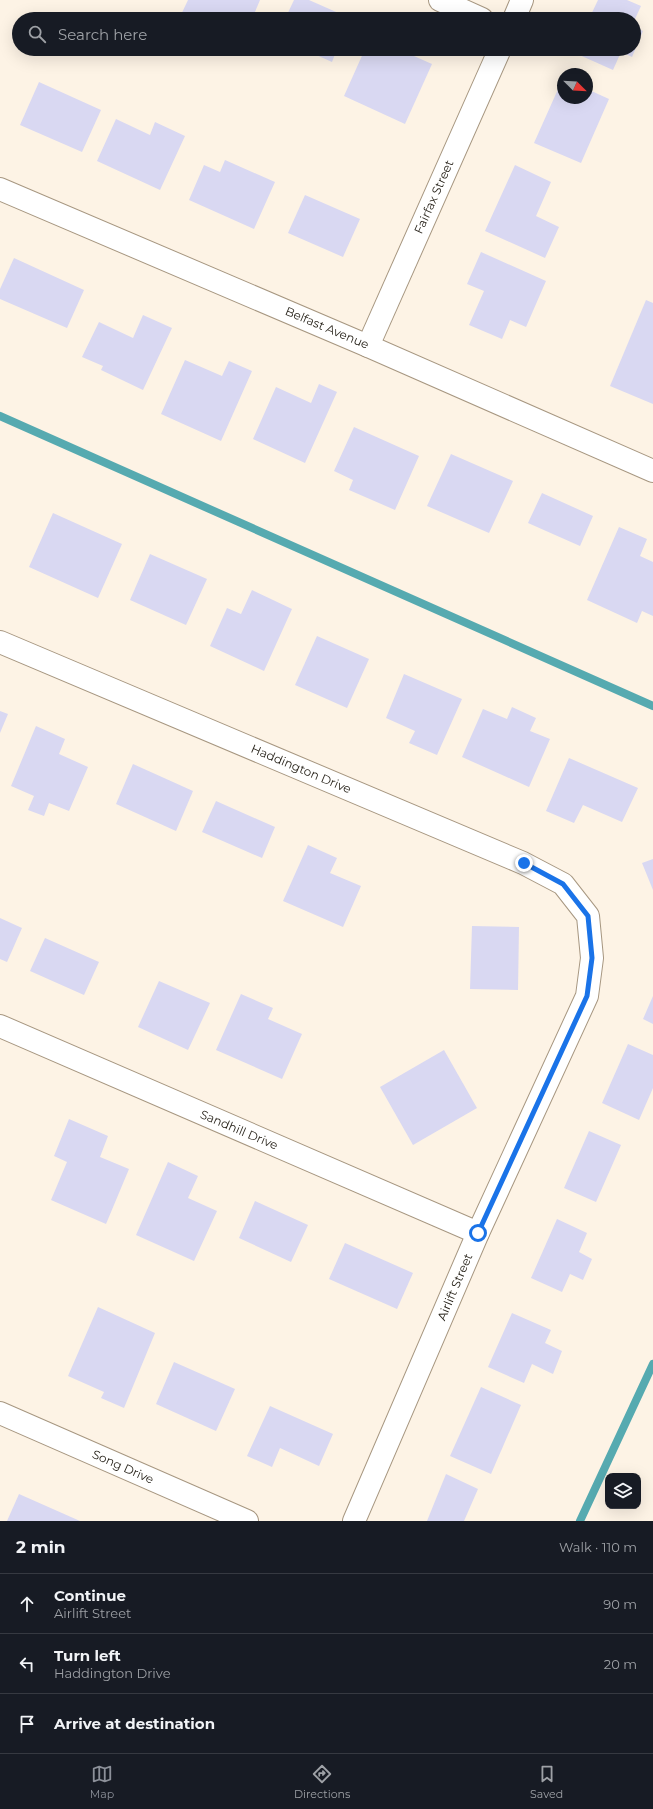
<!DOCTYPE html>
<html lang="en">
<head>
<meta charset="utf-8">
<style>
  body { margin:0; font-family:Montserrat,sans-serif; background:#20242c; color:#f1f3f6 }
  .controls { position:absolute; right:12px; bottom:12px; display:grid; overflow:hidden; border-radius:8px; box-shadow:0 4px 16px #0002 }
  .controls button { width:36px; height:36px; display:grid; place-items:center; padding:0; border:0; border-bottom:1px solid #363941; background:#171b24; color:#f1f3f6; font:20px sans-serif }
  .compass { position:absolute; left:557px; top:68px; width:36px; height:36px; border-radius:50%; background:#171b24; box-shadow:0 4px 16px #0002; rotate:114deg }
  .stop { position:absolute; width:12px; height:12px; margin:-9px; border:3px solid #1a73e8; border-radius:50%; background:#fff }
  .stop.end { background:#1a73e8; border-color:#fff; box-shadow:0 1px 4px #0008 }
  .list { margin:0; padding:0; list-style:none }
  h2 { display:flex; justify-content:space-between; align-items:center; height:52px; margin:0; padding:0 16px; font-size:17px }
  h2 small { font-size:13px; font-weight:400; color:#9ea1a6 }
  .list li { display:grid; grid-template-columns:26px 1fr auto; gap:12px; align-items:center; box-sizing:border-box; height:60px; padding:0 16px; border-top:1px solid #363941 }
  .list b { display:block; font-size:15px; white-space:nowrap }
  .list p { margin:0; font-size:13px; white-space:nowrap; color:#9ea1a6 }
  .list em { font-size:13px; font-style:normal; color:#9ea1a6 }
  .icon { flex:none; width:22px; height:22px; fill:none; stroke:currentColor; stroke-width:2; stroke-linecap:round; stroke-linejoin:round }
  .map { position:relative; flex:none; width:653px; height:1521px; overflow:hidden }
  .search { position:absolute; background:#171b24; box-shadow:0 4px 16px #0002; left:12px; right:12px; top:12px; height:44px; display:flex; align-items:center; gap:10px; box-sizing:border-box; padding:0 14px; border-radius:22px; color:#9ea1a6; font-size:15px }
  .sheet { height:232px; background:#171b24 }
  nav { display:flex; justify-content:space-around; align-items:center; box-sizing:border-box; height:56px; border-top:1px solid #363941; background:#171b24; font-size:11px; color:#9ea1a6 }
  nav a { display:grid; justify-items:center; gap:2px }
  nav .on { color:#8c9099 }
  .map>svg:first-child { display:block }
</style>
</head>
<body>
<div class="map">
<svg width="653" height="1521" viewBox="0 0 653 1521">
  <rect width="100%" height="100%" fill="#fdf3e5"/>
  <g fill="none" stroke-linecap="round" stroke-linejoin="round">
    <!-- stream -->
    <g stroke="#56aab0" stroke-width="8">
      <path d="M0 416 653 706"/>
      <path d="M580 1521 653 1364"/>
    </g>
  </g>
  <!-- building -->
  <g fill="#d9d8f2">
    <path d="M188 0H260L252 19H179Z"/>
    <path d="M294 0H309L352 19H285Z"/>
    <path d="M598 0H627L641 6 635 19H589Z"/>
    <path d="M634 27 643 31 632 57 621 52 613 70 575 53 576 49H634Z"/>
    <path d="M303 49H337L332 62Z"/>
    <path d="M365 49H398L432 64 405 124 344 96Z"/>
    <path d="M563 78V98H587V89L609 99 581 163 534 143Z"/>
    <path d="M39 82 101 110 82 152 20 125Z"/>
    <path d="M116 119 150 135 155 122 185 136 160 190 97 161Z"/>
    <path d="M225 160 275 182 254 229 189 200 204 165 220 172Z"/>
    <path d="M515 165 551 182 536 216 559 227 545 258 485 231Z"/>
    <path d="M305 195 360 219 343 257 288 233Z"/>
    <path d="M481 252 546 281 526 327 510 320 502 339 469 325 484 291 467 284Z"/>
    <path d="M14 258 84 290 67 328 0 299V289Z"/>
    <path d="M646 300 653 303V404L610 386Z"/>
    <path d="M143 315 172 328 143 390 101 370 103 366 82 357 99 322 133 338Z"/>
    <path d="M185 360 222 376 229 361 252 371 221 441 161 414Z"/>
    <path d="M319 384 337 392 305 463 253 439 276 387 311 403Z"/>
    <path d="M354 427 419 456 395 510 349 490 353 480 334 471Z"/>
    <path d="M451 454 513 481 489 533 427 506Z"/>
    <path d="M542 493 593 516 580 546 528 523Z"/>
    <path d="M53 513 122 544 98 598 29 567Z"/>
    <path d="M619 527 647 539 640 556 653 562V616L642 611 637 623 587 600Z"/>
    <path d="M150 554 207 579 186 625 130 600Z"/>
    <path d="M252 590 292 609 264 671 210 646 227 608 241 614Z"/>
    <path d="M317 636 369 659 347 708 295 685Z"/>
    <path d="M404 674 462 699 437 755 409 743 415 731 386 718Z"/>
    <path d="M512 707 536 718 530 731 550 739 529 787 462 757 483 709 507 719Z"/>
    <path d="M0 711 8 714 0 733Z"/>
    <path d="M36 726 65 739 59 754 88 767 69 811 49 803 44 816 28 810 34 796 11 786Z"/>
    <path d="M569 758 638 788 622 822 583 805 574 823 546 811Z"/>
    <path d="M133 764 193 791 176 831 116 804Z"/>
    <path d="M216 801 275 827 262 858 202 832Z"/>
    <path d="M308 845 337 858 330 873 361 886 343 927 283 901Z"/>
    <path d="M653 859V890L642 863Z"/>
    <path d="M0 918 22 928 7 962 0 959Z"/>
    <path d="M472 926 519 927 518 990 470 989Z"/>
    <path d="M45 938 99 962 84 995 30 971Z"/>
    <path d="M159 981 210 1003 188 1050 138 1027Z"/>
    <path d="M241 994 273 1008 268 1019 302 1034 282 1079 216 1050Z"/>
    <path d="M653 996V1024L643 1019Z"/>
    <path d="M628 1044 653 1055V1088L639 1120 602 1103Z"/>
    <path d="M444 1050 477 1108 413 1145 380 1087Z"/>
    <path d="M69 1119 108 1136 100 1157 129 1169 106 1224 51 1200 67 1162 54 1156Z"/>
    <path d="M589 1131 621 1145 596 1202 564 1188Z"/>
    <path d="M168 1162 198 1176 188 1198 217 1211 194 1261 136 1235Z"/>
    <path d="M255 1201 308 1225 291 1262 239 1238Z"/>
    <path d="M557 1219 587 1233 579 1252 592 1259 583 1280 570 1274 562 1292 531 1278Z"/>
    <path d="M345 1243 413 1273 397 1309 329 1279Z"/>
    <path d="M98 1307 155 1333 124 1408 101 1398 104 1392 68 1376Z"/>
    <path d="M512 1313 551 1330 545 1343 562 1351 553 1374 532 1364 524 1383 488 1367Z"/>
    <path d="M174 1362 235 1389 216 1431 156 1404Z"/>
    <path d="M481 1387 521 1405 491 1474 450 1456Z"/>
    <path d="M270 1406 333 1434 319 1466 280 1448 272 1467 247 1456Z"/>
    <path d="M446 1474 478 1489 464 1521H427Z"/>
    <path d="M19 1494 80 1521H7Z"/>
  </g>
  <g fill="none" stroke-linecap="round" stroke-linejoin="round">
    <defs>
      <g id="minor">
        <path d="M440 0 482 19"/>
        <path d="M514 19 522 0"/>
        <path d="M0 189 368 346 653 471"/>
        <path d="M368 346 500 49"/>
        <path d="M0 642 523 863 563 884 588 916 592 958 587 996 478 1233 354 1521"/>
        <path d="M0 1026 478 1233"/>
        <path d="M0 1413 247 1521"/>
      </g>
    </defs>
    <!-- minor casing -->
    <use href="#minor" stroke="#a79781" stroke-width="24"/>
    <!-- minor -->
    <use href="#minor" stroke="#fff" stroke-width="22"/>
  </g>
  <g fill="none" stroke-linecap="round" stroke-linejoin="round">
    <!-- route -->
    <path stroke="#1a73e8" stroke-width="5" d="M478 1233 587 996 592 958 588 916 563 884 524 863"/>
  </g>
  <g text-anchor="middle" stroke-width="3" stroke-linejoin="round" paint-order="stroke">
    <!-- street labels -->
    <g font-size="12" fill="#221d14" stroke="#fff">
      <text transform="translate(434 197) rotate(-66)" y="4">Fairfax Street</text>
      <text transform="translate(327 328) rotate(23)" y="4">Belfast Avenue</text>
      <text transform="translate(301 769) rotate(23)" y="4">Haddington Drive</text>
      <text transform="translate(239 1130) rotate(23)" y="4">Sandhill Drive</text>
      <text transform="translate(455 1287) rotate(-67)" y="4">Airlift Street</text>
      <text transform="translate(123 1467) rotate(24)" y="4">Song Drive</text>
    </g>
  </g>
</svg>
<div class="controls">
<button><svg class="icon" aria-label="layers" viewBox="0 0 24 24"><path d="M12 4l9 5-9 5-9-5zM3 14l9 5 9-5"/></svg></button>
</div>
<svg class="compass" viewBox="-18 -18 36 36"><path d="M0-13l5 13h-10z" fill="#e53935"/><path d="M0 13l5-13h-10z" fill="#9ea1a6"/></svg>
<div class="stop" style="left:478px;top:1233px"></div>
<div class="stop end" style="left:524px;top:863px"></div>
<div class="search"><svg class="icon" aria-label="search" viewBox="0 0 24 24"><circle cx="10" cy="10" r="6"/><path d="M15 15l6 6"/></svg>Search here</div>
</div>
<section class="sheet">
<h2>2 min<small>Walk · 110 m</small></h2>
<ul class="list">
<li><svg class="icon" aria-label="ahead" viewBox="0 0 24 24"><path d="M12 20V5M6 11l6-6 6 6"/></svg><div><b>Continue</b><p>Airlift Street</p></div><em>90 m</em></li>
<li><svg class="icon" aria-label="left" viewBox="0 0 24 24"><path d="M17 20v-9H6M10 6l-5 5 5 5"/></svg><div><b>Turn left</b><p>Haddington Drive</p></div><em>20 m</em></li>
<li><svg class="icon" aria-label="arrive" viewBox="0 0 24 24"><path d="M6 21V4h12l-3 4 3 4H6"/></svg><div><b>Arrive at destination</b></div></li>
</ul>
</section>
<nav>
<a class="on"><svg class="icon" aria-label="map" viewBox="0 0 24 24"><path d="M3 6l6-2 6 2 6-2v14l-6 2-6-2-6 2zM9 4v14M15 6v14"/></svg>Map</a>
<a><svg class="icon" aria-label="directions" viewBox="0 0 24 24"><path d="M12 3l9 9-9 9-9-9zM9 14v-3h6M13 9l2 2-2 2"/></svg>Directions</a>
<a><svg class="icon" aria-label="saved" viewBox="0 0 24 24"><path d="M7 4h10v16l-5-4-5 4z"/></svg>Saved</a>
</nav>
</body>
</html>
